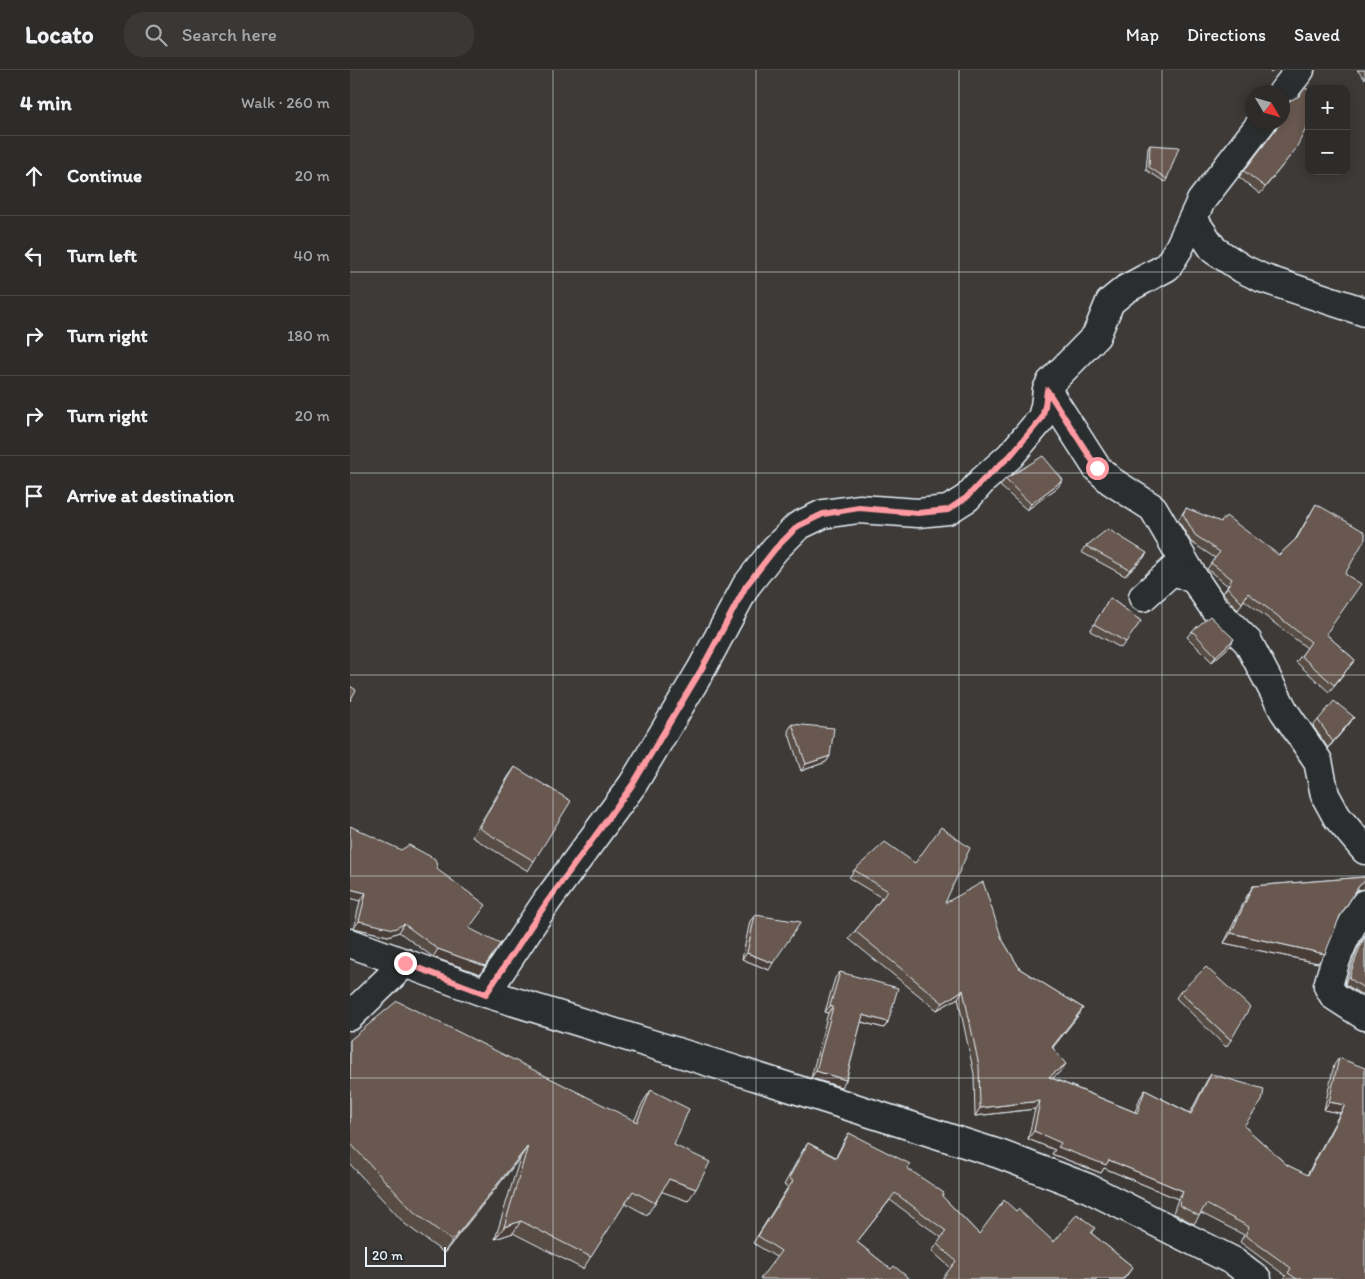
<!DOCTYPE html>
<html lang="en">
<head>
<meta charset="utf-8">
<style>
  body { margin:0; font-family:Itim,sans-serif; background:#3a3836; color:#f1f3f6 }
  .controls { position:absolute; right:15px; top:15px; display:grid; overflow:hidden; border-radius:10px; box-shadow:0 2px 12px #0003 }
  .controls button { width:45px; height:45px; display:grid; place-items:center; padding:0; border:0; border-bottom:1px solid #494847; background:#2e2c2a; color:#f1f3f6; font:25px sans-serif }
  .compass { position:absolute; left:895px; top:15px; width:45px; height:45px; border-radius:50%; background:#2e2c2a; box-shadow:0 2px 12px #0003; rotate:128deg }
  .scale { position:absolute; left:15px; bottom:12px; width:81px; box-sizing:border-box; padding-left:5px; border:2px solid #e8f1f8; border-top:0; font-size:14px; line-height:18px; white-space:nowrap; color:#e8f1f8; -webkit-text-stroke:4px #2a2d2e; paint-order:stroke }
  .stop { position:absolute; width:15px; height:15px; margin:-11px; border:4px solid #ff9aa2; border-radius:50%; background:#fff }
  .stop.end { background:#ff9aa2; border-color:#fff; box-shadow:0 1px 5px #0008 }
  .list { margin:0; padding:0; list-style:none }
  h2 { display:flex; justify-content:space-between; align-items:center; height:65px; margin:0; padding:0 20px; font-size:21px }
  h2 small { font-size:16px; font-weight:400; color:#a7a7a8 }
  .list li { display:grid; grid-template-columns:32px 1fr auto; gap:15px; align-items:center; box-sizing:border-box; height:80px; padding:0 20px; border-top:1px solid #494847 }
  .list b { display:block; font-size:19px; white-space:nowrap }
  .list em { font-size:16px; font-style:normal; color:#a7a7a8 }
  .icon { flex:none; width:28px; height:28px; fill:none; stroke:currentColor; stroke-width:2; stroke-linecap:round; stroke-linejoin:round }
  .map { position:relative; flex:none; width:1015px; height:1209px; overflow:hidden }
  header { display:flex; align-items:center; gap:30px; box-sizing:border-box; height:70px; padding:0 25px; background:#2e2c2a; border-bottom:1px solid #494847 }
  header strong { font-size:24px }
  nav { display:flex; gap:28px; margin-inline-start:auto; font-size:18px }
  .search { width:350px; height:45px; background:#3a3836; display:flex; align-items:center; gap:12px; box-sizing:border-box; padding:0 18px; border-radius:20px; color:#a7a7a8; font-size:19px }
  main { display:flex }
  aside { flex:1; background:#2e2c2a }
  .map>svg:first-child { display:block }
</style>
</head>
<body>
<header>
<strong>Locato</strong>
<div class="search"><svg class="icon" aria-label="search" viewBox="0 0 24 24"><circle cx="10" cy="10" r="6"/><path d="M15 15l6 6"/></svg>Search here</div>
<nav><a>Map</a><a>Directions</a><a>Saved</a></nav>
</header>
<main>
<aside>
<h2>4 min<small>Walk · 260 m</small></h2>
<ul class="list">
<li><svg class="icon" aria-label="ahead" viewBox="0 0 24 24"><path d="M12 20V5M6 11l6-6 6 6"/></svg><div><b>Continue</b></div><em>20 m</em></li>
<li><svg class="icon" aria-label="left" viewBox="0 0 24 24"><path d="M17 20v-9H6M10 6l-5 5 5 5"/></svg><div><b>Turn left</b></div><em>40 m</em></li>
<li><svg class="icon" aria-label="right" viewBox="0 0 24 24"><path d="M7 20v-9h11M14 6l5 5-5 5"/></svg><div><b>Turn right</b></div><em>180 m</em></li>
<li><svg class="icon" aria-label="right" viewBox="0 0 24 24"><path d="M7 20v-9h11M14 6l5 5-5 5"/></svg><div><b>Turn right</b></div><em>20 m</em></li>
<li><svg class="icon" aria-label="arrive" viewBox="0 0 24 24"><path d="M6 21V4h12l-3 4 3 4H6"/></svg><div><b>Arrive at destination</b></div></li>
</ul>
</aside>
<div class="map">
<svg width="1015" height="1209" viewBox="0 0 1015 1209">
  <rect width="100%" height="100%" fill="#3d3a38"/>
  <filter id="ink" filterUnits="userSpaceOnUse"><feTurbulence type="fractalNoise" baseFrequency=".02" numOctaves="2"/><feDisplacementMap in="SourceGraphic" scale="10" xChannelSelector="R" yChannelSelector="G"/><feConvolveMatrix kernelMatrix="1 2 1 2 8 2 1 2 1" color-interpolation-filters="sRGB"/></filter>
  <g filter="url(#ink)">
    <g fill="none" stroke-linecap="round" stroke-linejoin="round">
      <defs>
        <g id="street">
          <path d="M932 23 950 0"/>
          <path d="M843 149 864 180 893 199 912 208 1015 242"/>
          <path d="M697 320 747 398 761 411 803 438 845 510"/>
          <path d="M793 527 823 500 845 510 864 538 898 572 934 641 968 691 975 725 987 747 1015 780"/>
          <path d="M1015 834C997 861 986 884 978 916L984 926 1015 946"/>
          <path d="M0 873 136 923 382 999 649 1084 738 1118 885 1192 907 1209"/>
          <path d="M136 923 197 831 283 714 351 600 396 516 425 479 448 456 473 444 509 439 568 443 598 440 617 428 633 410 660 386 692 348 695 336 697 320 701 312 746 266 760 232 776 219 817 197 829 178 851 131 912 52"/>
          <path d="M0 946 55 893"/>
        </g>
      </defs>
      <!-- street casing -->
      <use href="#street" stroke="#e8f1f8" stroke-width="31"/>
      <!-- street -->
      <use href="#street" stroke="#2a2d2e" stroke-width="28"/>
    </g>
    <!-- wall -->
    <g fill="#594d45" stroke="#e8f1f8">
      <path d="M918 0H924L921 3Z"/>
      <path d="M1007 0H1015V9Z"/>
      <path d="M939 31 940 86 910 124 889 107 925 60 928 52H932V42Z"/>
      <path d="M800 75 817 109 815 112 796 100 798 78Z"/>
      <path d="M655 409 708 417 677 440 650 416Z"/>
      <path d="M966 434 995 504 976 564 1005 590 979 622 946 592 957 578 894 530 888 540 873 523 878 516 857 499 865 488 841 472 828 450 836 438 929 485 945 470Z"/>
      <path d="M736 476 797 483 792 490 775 506 731 482Z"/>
      <path d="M760 528 791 551 771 578 740 561Z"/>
      <path d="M842 561 880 576 862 592 837 567Z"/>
      <path d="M1004 647 999 654 978 678 963 656 968 650Z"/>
      <path d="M442 654 480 686 476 692 451 701 438 661Z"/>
      <path d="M165 697 184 791 178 801 122 767 158 707Z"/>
      <path d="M88 800 120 858 130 904 83 887 49 862 38 866 4 858 10 831 0 828Z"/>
      <path d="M504 800 595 833 652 869 670 899 733 938 703 977 710 1002 702 1008 785 1042 790 1028 795 1020 840 1043 856 1012 861 1004 894 1056 937 1095 957 1105 990 1043 974 1040 984 995 989 988 1015 1209H934L936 1206 890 1172 894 1165 851 1143 844 1154 823 1143 828 1129 754 1098 751 1103 702 1084 705 1080 678 1069 685 1039 625 1046 624 1004 608 928 587 940 499 869 505 861 532 828 499 808Z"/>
      <path d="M1015 807V819L1007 820 1004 824 990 846 968 893 874 873 897 826 903 816Z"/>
      <path d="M405 845 419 900 392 889 400 851Z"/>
      <path d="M1015 865V927L995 914 1007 880Z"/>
      <path d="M490 902 538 952 534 958 511 952 496 1010 491 1017 461 1008 478 943 475 942 485 908Z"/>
      <path d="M830 922 881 970 876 977 826 928Z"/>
      <path d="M0 970 284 1051 293 1032 301 1020 324 1075 338 1131 312 1121 305 1133 297 1145 275 1133 233 1199 163 1163 145 1169 170 1088 94 1183 55 1154 0 1094Z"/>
      <path d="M499 1063 557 1098 592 1126 629 1164 666 1141 704 1172 741 1163 783 1197 774 1209H592L601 1198 582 1181 592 1168 540 1130 507 1172 541 1199 560 1209 426 1187 403 1173 438 1117 434 1115 453 1080 458 1073 486 1087 495 1069Z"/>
    </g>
    <!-- shaded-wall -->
    <g fill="#493e38" stroke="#e8f1f8">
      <path d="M713 410 708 417 677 440 681 434Z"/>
      <path d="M797 483 792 490 775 506 780 500Z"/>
      <path d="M884 569 880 576 862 592 866 586Z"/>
      <path d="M1004 647 999 654 978 678 983 672Z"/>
      <path d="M480 686 476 692 451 701 456 694Z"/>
      <path d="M1015 811V819L1007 820 1002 826 1009 816Z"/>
      <path d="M0 819 16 823 10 831 0 828Z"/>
      <path d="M9 851 54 854 49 862 38 866 4 858Z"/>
      <path d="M881 863 975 884 968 893 874 873Z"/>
      <path d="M88 879 135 896 130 904 83 887Z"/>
      <path d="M397 883 423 893 419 900 392 889Z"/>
      <path d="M613 920 608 928 587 940 593 933Z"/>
      <path d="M480 936 483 937 478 943 475 942Z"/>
      <path d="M733 938 728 946 697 985 702 977Z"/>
      <path d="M513 945 538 952 534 958 508 951Z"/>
      <path d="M716 994 710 1002 694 1015 699 1007Z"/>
      <path d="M466 1001 496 1010 491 1017 461 1008Z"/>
      <path d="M690 1031 685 1039 625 1046 630 1038Z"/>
      <path d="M979 1032 995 1035 990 1043 974 1040Z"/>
      <path d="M684 1061 759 1090 833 1121 828 1129 754 1098 751 1103 702 1084 705 1080 678 1069Z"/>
      <path d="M178 1076 170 1088 94 1183 102 1171Z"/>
      <path d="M319 1109 346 1119 338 1131 310 1121Z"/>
      <path d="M171 1151 163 1163 145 1169 154 1157Z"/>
    </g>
    <!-- building -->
    <g fill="#685950" stroke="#e8f1f8">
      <path d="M955 18 959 20V53L945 80 915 117 894 101 929 55 930 52H932V47L939 31 949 26Z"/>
      <path d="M800 75 829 77 817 109 799 97Z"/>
      <path d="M693 386 713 410 681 434 655 409Z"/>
      <path d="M966 434 1015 462V469L995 504 1011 514 976 564 1005 590 984 615 951 586 961 572 898 523 892 533 877 517 882 509 861 493 870 482 845 465 833 444 836 438 871 452 876 446 929 485 947 468Z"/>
      <path d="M758 459 797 483 780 500 736 476Z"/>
      <path d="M760 528 791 551 776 572 744 554Z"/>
      <path d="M860 546 884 569 866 586 842 561Z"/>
      <path d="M0 616 6 620 0 631Z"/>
      <path d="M984 631 1004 647 983 672 968 650Z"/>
      <path d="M442 654 484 658 480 686 456 694Z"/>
      <path d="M165 697 221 731 184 791 129 758Z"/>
      <path d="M0 756 51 780 59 775 85 789 88 800 136 835 119 858 150 874 135 896 88 879 54 854 44 859 9 851 16 823 0 819Z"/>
      <path d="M591 757 620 778 595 833 633 812 652 869 670 899 733 938 702 977 716 994 699 1007 787 1043 795 1020 841 1044 861 1004 914 1019 912 1031 894 1056 937 1095 958 1105 995 1035 979 1032 989 988 1015 998V1209H947L938 1203 941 1198 895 1165 899 1157 856 1134 849 1146 829 1135 833 1121 759 1090 756 1095 708 1077 711 1073 684 1061 690 1031 630 1038 629 996 613 920 593 933 505 861 538 821 504 800 535 772 565 793Z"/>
      <path d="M1015 807V811L1009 816 990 846 975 884 881 863 903 816Z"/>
      <path d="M405 845 451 852 423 893 397 883Z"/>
      <path d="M1015 867V919L999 908 1011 874Z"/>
      <path d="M856 897 900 937 881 970 830 922Z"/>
      <path d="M490 902 548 918 538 952 513 945 496 1010 466 1001 483 937 480 936Z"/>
      <path d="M47 931 287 1052 301 1020 339 1039 324 1075 360 1092 346 1119 319 1109 305 1133 283 1121 241 1187 171 1151 154 1157 178 1076 102 1171 64 1142 0 1073V970Z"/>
      <path d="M499 1063 560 1094 557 1098 594 1123 592 1126 629 1164 654 1130 666 1141 668 1139 704 1172 727 1144 745 1158 741 1163 783 1197 773 1209H592L606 1191 587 1174 596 1161 545 1123 507 1172 541 1199 544 1196 560 1209H410L431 1181 408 1166 443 1111 439 1108 458 1073 486 1088Z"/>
    </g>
  </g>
  <g fill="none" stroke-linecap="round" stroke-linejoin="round" filter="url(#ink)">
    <!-- route -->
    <path stroke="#ff9aa2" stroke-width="6" d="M55 893 136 924 197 832 283 714 351 600 396 516 425 479 448 456 473 444 509 438 568 443 598 440 616 428 633 410 660 386 692 348 695 336 697 320 747 398"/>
  </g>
  <!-- grid -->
  <path fill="none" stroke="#e8f1f8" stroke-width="1" stroke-opacity="0.55" d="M203 0V1209M406 0V1209M609 0V1209M812 0V1209M0 202H1015M0 403H1015M0 605H1015M0 806H1015M0 1008H1015"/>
</svg>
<div class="controls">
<button>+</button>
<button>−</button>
</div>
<svg class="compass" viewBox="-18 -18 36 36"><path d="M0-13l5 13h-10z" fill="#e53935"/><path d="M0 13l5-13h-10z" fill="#a7a7a8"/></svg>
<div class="scale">20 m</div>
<div class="stop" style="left:747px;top:398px"></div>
<div class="stop end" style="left:55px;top:893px"></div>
</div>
</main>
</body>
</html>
